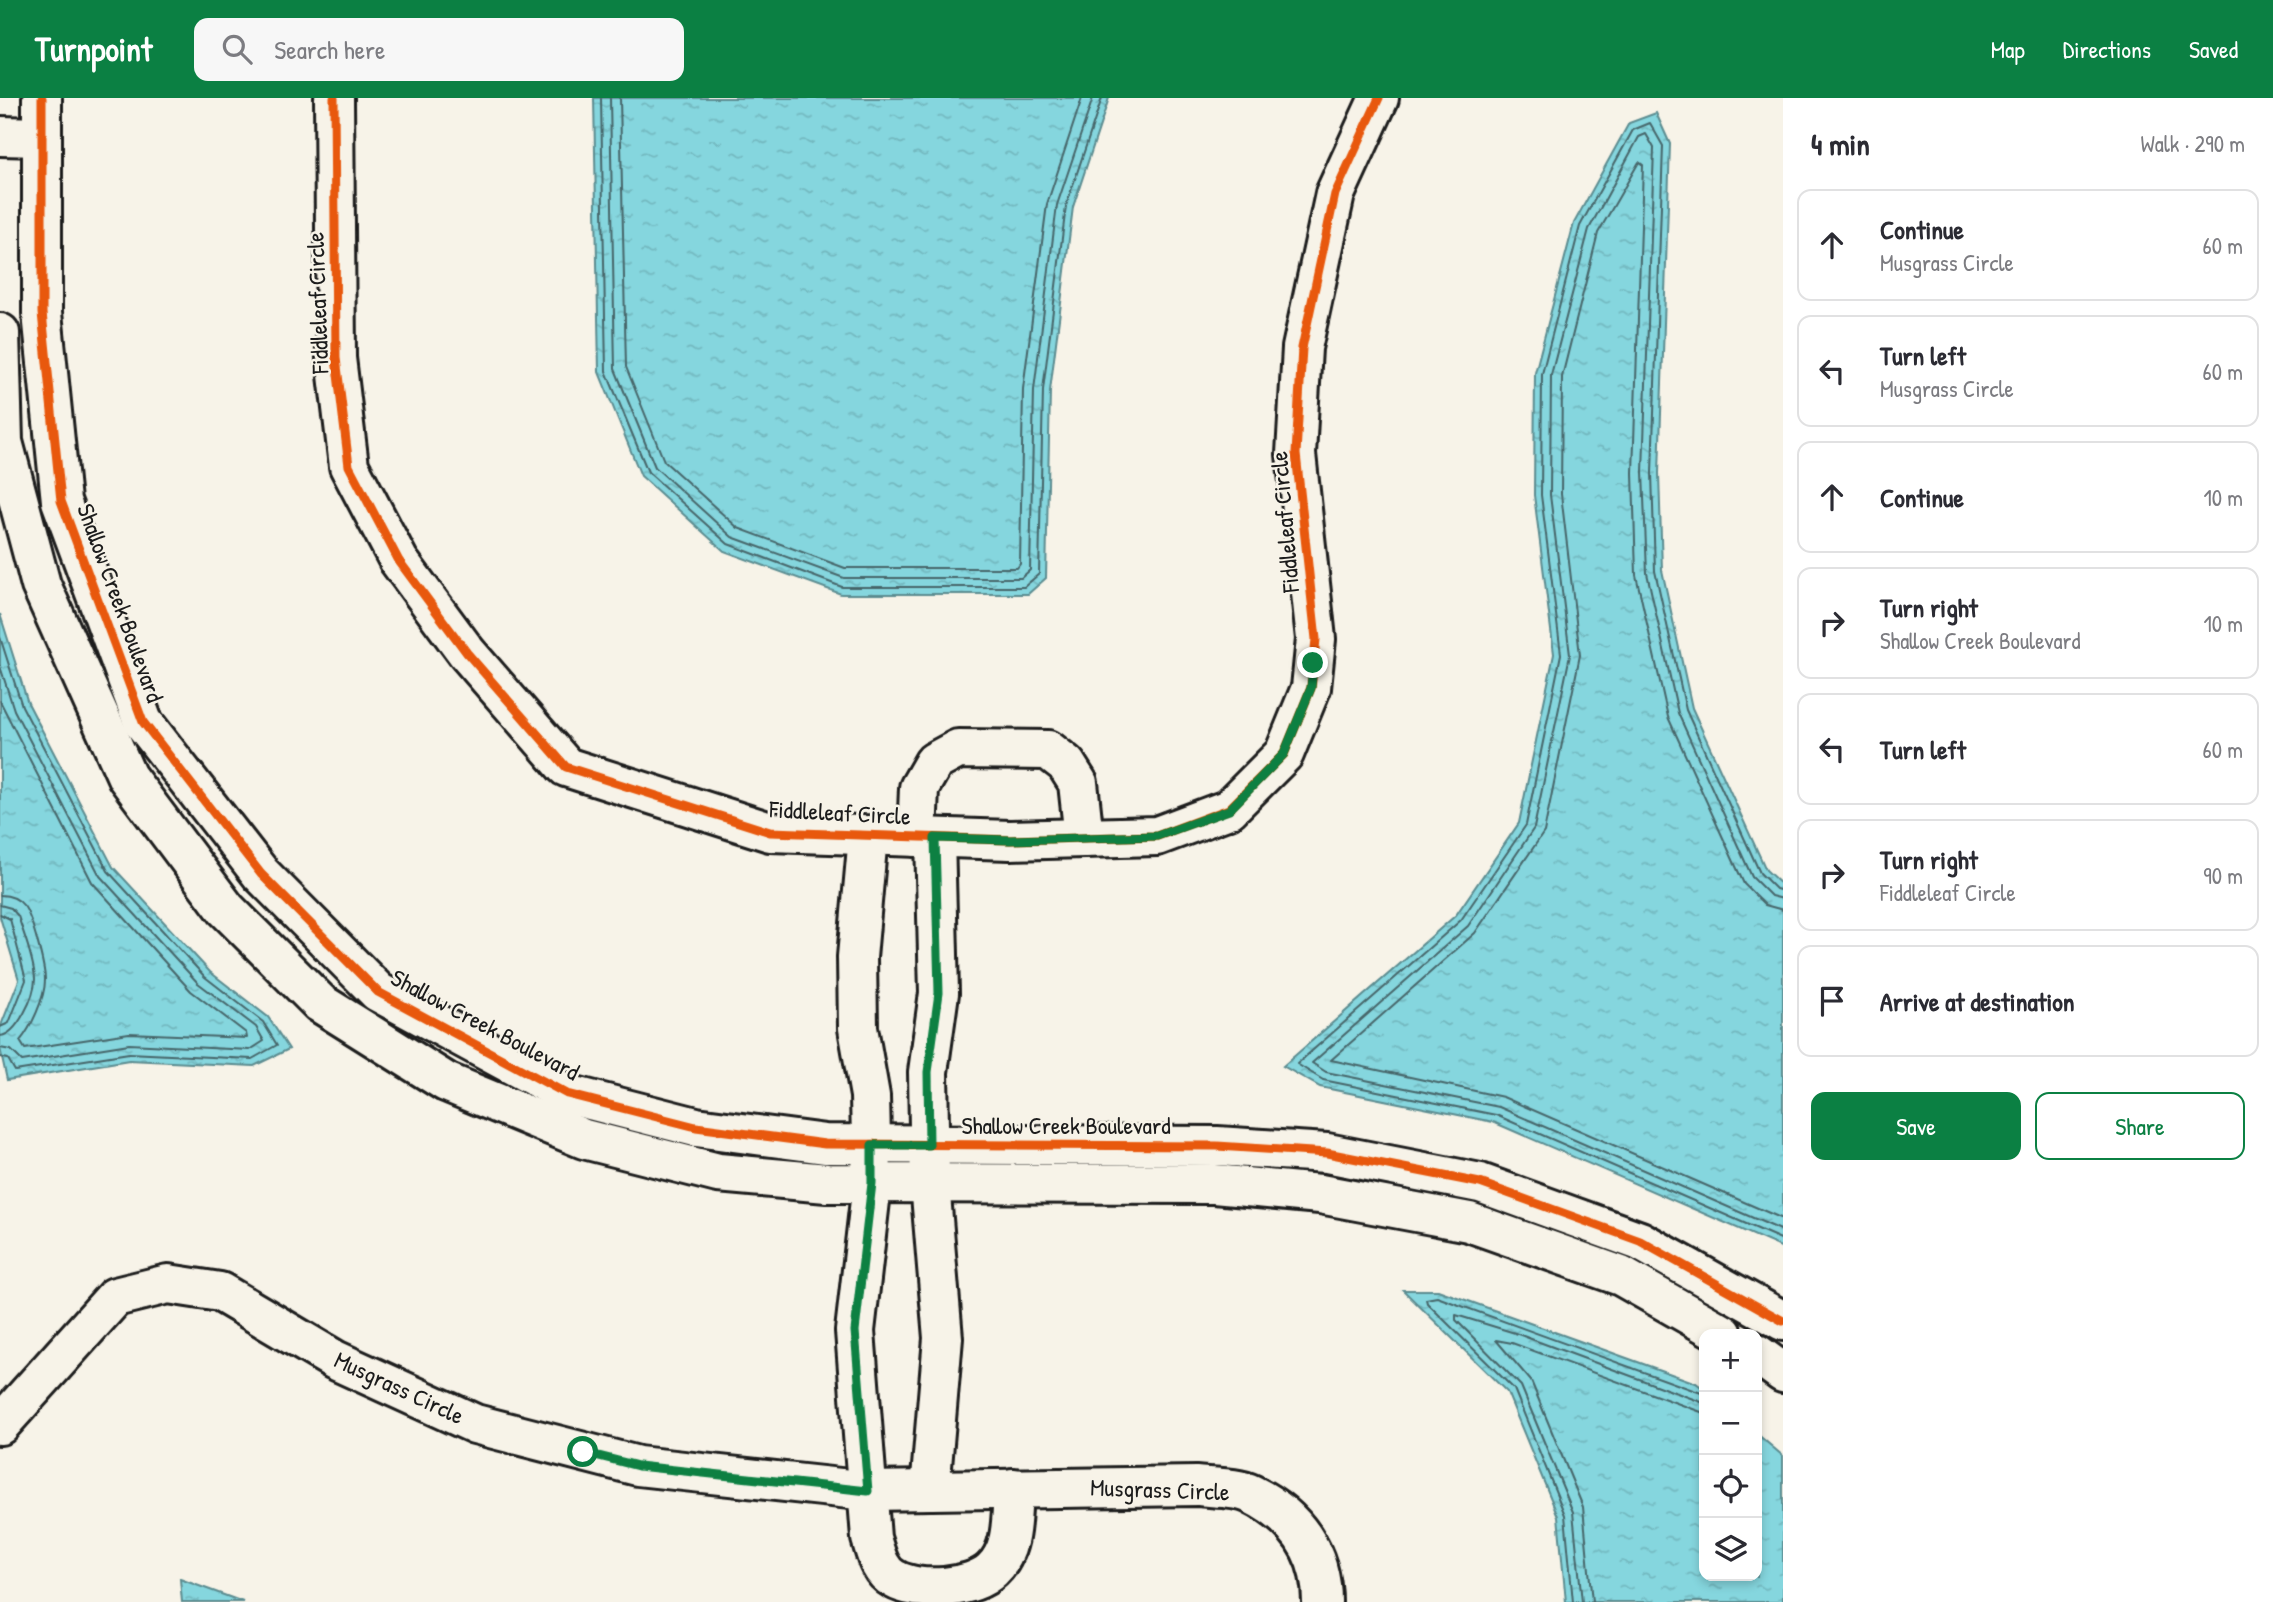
<!DOCTYPE html>
<html lang="en">
<head>
<meta charset="utf-8">
<style>
  body { margin:0; font-family:"Patrick Hand",sans-serif; background:#f7f7f7; color:#2b2b33 }
  .controls { position:absolute; right:21px; bottom:21px; display:grid; overflow:hidden; border-radius:14px; box-shadow:0 4px 10px #0003 }
  .controls button { width:63px; height:63px; display:grid; place-items:center; padding:0; border:0; border-bottom:2px solid #e1e1e2; background:#fff; color:#2b2b33; font:35px sans-serif }
  .stop { position:absolute; width:21px; height:21px; margin:-16px; border:5px solid #0b8043; border-radius:50%; background:#fff }
  .stop.end { background:#0b8043; border-color:#fff; box-shadow:0 2px 7px #0008 }
  .list { margin:0; padding:0; list-style:none }
  h2 { display:flex; justify-content:space-between; align-items:center; height:91px; margin:0; padding:0 28px; font-size:30px }
  h2 small { font-size:23px; font-weight:400; color:#7c7c81 }
  .list li { display:grid; grid-template-columns:46px 1fr auto; gap:21px; align-items:center; box-sizing:border-box; height:112px; margin:0 14px 14px; padding:0 14px; border:2px solid #e1e1e2; border-radius:14px }
  .list b { display:block; font-size:26px; white-space:nowrap }
  .list p { margin:0; font-size:23px; white-space:nowrap; color:#7c7c81 }
  .list em { font-size:23px; font-style:normal; color:#7c7c81 }
  .actions { display:flex; gap:14px; padding:21px 28px }
  .actions a { flex:1; padding:16px 0; border:2px solid #0b8043; border-radius:14px; text-align:center; font-size:24px; color:#0b8043 }
  .actions .main { background:#0b8043; color:#fff }
  .icon { flex:none; width:38px; height:38px; fill:none; stroke:currentColor; stroke-width:2; stroke-linecap:round; stroke-linejoin:round }
  .map { position:relative; flex:none; width:1783px; height:1504px; overflow:hidden }
  header { display:flex; align-items:center; gap:42px; box-sizing:border-box; height:98px; padding:0 35px; background:#0b8043; color:#fff }
  header strong { font-size:33px }
  nav { display:flex; gap:38px; margin-inline-start:auto; font-size:24px }
  .search { width:490px; height:63px; background:#f7f7f7; display:flex; align-items:center; gap:18px; box-sizing:border-box; padding:0 24px; border-radius:14px; color:#7c7c81; font-size:26px }
  main { display:flex }
  aside { flex:1; background:#fff }
  .map>svg:first-child { display:block }
</style>
</head>
<body>
<header>
<strong>Turnpoint</strong>
<div class="search"><svg class="icon" aria-label="search" viewBox="0 0 24 24"><circle cx="10" cy="10" r="6"/><path d="M15 15l6 6"/></svg>Search here</div>
<nav><a>Map</a><a>Directions</a><a>Saved</a></nav>
</header>
<main>
<div class="map">
<svg width="1783" height="1504" viewBox="0 0 1783 1504">
  <defs>
    <pattern id="water-ripples" width="26" height="14" patternUnits="userSpaceOnUse" patternTransform="scale(1.75)"><rect width="26" height="14" fill="#85d6de"/><path d="M2 4q2-2 4 0t4 0M15 11q2-2 4 0t4 0" fill="none" stroke="#72b7be"/></pattern>
  </defs>
  <rect width="100%" height="100%" fill="#f7f3e8"/>
  <filter id="ink" filterUnits="userSpaceOnUse"><feTurbulence type="fractalNoise" baseFrequency=".0143" numOctaves="2"/><feDisplacementMap in="SourceGraphic" scale="14" xChannelSelector="R" yChannelSelector="G"/><feConvolveMatrix kernelMatrix="1 2 1 2 8 2 1 2 1" color-interpolation-filters="sRGB"/></filter>
  <g filter="url(#ink)">
    <!-- water -->
    <g fill="url(#water-ripples)" stroke="#5b8c90" stroke-width="2">
      <path d="M594 0H1109L1073 109 1050 293 1046 480 1028 496H841L724 453 641 378 599 274Z"/>
      <path d="M1656 15 1670 46 1659 375 1662 472 1692 610 1766 772 1783 788V1150L1493 1024 1320 989 1283 968 1456 817 1519 725 1554 556 1534 397 1535 275 1574 125 1629 25Z"/>
      <path d="M0 516 28 605 113 769 210 874 268 919 289 951 254 968 129 962 7 982 0 950V930L19 882 0 819Z"/>
      <path d="M1403 1192H1438L1696 1285 1704 1291V1478H1757V1336L1783 1358V1504H1566L1558 1418 1507 1294Z"/>
      <path d="M180 1481 243 1504H182Z"/>
    </g>
    <g fill="none" stroke-linecap="round" stroke-linejoin="round">
      <!-- shore -->
      <g stroke="#46666a" stroke-width="2">
        <path d="M601 0 606 273 648 374 728 446 842 489H1024L1039 476 1043 292 1066 108 1102 0"/>
        <path d="M610 0 615 271 655 369 732 439 844 480H1021L1030 472 1034 292 1057 107 1093 0"/>
        <path d="M620 0 626 269 664 363 738 430 845 470H1017L1020 466 1023 291 1047 106 1082 0"/>
        <path d="M0 539 22 608 108 773 205 879 263 924 277 947 252 961 129 955 15 973 8 961 0 959"/>
        <path d="M0 568 14 612 100 778 198 885 256 929 264 943 250 952 129 946 22 963 11 952 0 950"/>
        <path d="M0 603 92 784 191 893 246 935 247 940 129 935 25 951 20 943C31 930 45 900 45 882 45 868 32 819 24 808 18 800 10 797 0 797"/>
        <path d="M1783 793 1776 791 1760 775 1686 612 1655 473 1652 375 1663 48 1650 25 1633 32 1580 128 1542 276 1541 397 1561 556 1526 727 1461 822 1297 966 1323 982 1496 1017 1783 1142"/>
        <path d="M1783 801 1771 798 1752 779 1678 615 1647 475 1643 374 1654 50 1646 36 1639 39 1589 131 1551 277 1550 397 1570 557 1534 730 1468 828 1312 965 1326 974 1499 1009 1783 1133"/>
        <path d="M0 807 11 810 18 818C24 837 34 861 35 881 35 898 17 937 0 938"/>
        <path d="M1783 812 1765 807 1744 786 1668 619 1636 477 1633 375 1643 67 1639 64 1598 135 1562 279 1561 396 1580 557 1544 734 1475 835 1331 962 1503 999 1783 1121"/>
        <path d="M0 816 10 821 26 882 9 925 0 929"/>
        <path d="M1573 1504 1565 1417 1514 1291 1427 1205 1426 1201 1437 1199 1704 1296"/>
        <path d="M1582 1504 1573 1414 1521 1288 1456 1222V1217L1515 1235 1704 1305"/>
        <path d="M1592 1504 1583 1409 1531 1283 1496 1242 1512 1245 1704 1315"/>
      </g>
      <defs>
        <g id="minor">
          <path d="M42 0V215L61 403 143 624 261 776 378 894 567 996 696 1029 825 1046 1217 1048 1327 1055 1480 1085 1640 1143 1783 1223"/>
          <path d="M334 0 336 260 349 368 399 463 467 555 566 669 770 734 1010 742 1157 738 1229 711 1284 656 1311 590 1316 541 1296 356 1302 250 1335 96 1379 0"/>
          <path d="M0 38 42 39"/>
          <path d="M0 235 3 344 41 487 127 679 226 811 320 905 446 984 584 1041 718 1075 827 1085 1214 1086 1320 1096 1469 1124 1621 1178 1723 1236"/>
          <path d="M868 738 857 859 858 930 870 998 872 1085 855 1233 871 1440C876 1456 879 1473 894 1481 918 1495 972 1491 992 1472 1014 1452 1011 1417 1013 1390"/>
          <path d="M917 739 919 690 934 664 958 651 1048 652 1066 666 1078 685 1084 740"/>
          <path d="M1757 1256 1783 1275"/>
          <path d="M0 1327 115 1199 168 1186 220 1194 335 1262 475 1326 638 1368 868 1393 1197 1388C1213 1390 1237 1389 1251 1396 1296 1418 1322 1455 1322 1504"/>
          <path d="M930 1392 943 1240 930 1085 928 974 939 895 935 740"/>
        </g>
      </defs>
      <!-- minor casing -->
      <use href="#minor" stroke="#1c1c1c" stroke-width="44"/>
      <!-- minor -->
      <use href="#minor" stroke="#f7f3e8" stroke-width="38"/>
      <defs>
        <g id="cycleway">
          <path d="M42 0V215L61 403 143 624 261 776 378 894 567 996 696 1029 825 1046 1217 1048 1327 1055 1480 1085 1640 1143 1783 1223"/>
          <path d="M334 0 336 260 349 368 399 463 467 555 566 669 770 734 1010 742 1157 738 1229 711 1284 656 1311 590 1316 541 1296 356 1302 250 1335 96 1379 0"/>
        </g>
      </defs>
      <!-- cycleway casing -->
      <use href="#cycleway" stroke="#f7f3e8" stroke-width="13"/>
      <!-- cycleway -->
      <use href="#cycleway" stroke="#e8590c" stroke-width="9"/>
    </g>
  </g>
  <g fill="none" stroke-linecap="round" stroke-linejoin="round" filter="url(#ink)">
    <!-- route -->
    <path stroke="#0b8043" stroke-width="9" d="M583 1354 638 1368 868 1393 855 1233 872 1085V1047H929L928 974 939 895 935 740 1010 742 1157 738 1229 712 1284 656 1311 590 1313 565"/>
  </g>
  <g text-anchor="middle" stroke-width="5" stroke-linejoin="round" paint-order="stroke">
    <!-- street labels -->
    <g font-size="24" fill="#1c1c1c" stroke="#f7f3e8">
      <text transform="translate(318 205) rotate(-92)" y="8">Fiddleleaf Circle</text>
      <text transform="translate(1285 424) rotate(-95)" y="8">Fiddleleaf Circle</text>
      <text transform="translate(120 505) rotate(70)" y="8">Shallow Creek Boulevard</text>
      <text transform="translate(840 715) rotate(3)" y="8">Fiddleleaf Circle</text>
      <text transform="translate(485 927) rotate(28)" y="8">Shallow Creek Boulevard</text>
      <text x="1066" y="1036">Shallow Creek Boulevard</text>
      <text transform="translate(399 1290) rotate(25)" y="8">Musgrass Circle</text>
      <text transform="translate(1160 1392) rotate(2)" y="8">Musgrass Circle</text>
    </g>
  </g>
</svg>
<div class="controls">
<button>+</button>
<button>−</button>
<button><svg class="icon" aria-label="locate" viewBox="0 0 24 24"><circle cx="12" cy="12" r="6"/><path d="M12 2v4M12 18v4M2 12h4M18 12h4"/></svg></button>
<button><svg class="icon" aria-label="layers" viewBox="0 0 24 24"><path d="M12 4l9 5-9 5-9-5zM3 14l9 5 9-5"/></svg></button>
</div>
<div class="stop" style="left:583px;top:1354px"></div>
<div class="stop end" style="left:1313px;top:565px"></div>
</div>
<aside>
<h2>4 min<small>Walk · 290 m</small></h2>
<ul class="list">
<li><svg class="icon" aria-label="ahead" viewBox="0 0 24 24"><path d="M12 20V5M6 11l6-6 6 6"/></svg><div><b>Continue</b><p>Musgrass Circle</p></div><em>60 m</em></li>
<li><svg class="icon" aria-label="left" viewBox="0 0 24 24"><path d="M17 20v-9H6M10 6l-5 5 5 5"/></svg><div><b>Turn left</b><p>Musgrass Circle</p></div><em>60 m</em></li>
<li><svg class="icon" aria-label="ahead" viewBox="0 0 24 24"><path d="M12 20V5M6 11l6-6 6 6"/></svg><div><b>Continue</b></div><em>10 m</em></li>
<li><svg class="icon" aria-label="right" viewBox="0 0 24 24"><path d="M7 20v-9h11M14 6l5 5-5 5"/></svg><div><b>Turn right</b><p>Shallow Creek Boulevard</p></div><em>10 m</em></li>
<li><svg class="icon" aria-label="left" viewBox="0 0 24 24"><path d="M17 20v-9H6M10 6l-5 5 5 5"/></svg><div><b>Turn left</b></div><em>60 m</em></li>
<li><svg class="icon" aria-label="right" viewBox="0 0 24 24"><path d="M7 20v-9h11M14 6l5 5-5 5"/></svg><div><b>Turn right</b><p>Fiddleleaf Circle</p></div><em>90 m</em></li>
<li><svg class="icon" aria-label="arrive" viewBox="0 0 24 24"><path d="M6 21V4h12l-3 4 3 4H6"/></svg><div><b>Arrive at destination</b></div></li>
</ul>
<div class="actions"><a class="main">Save</a><a>Share</a></div>
</aside>
</main>
</body>
</html>
